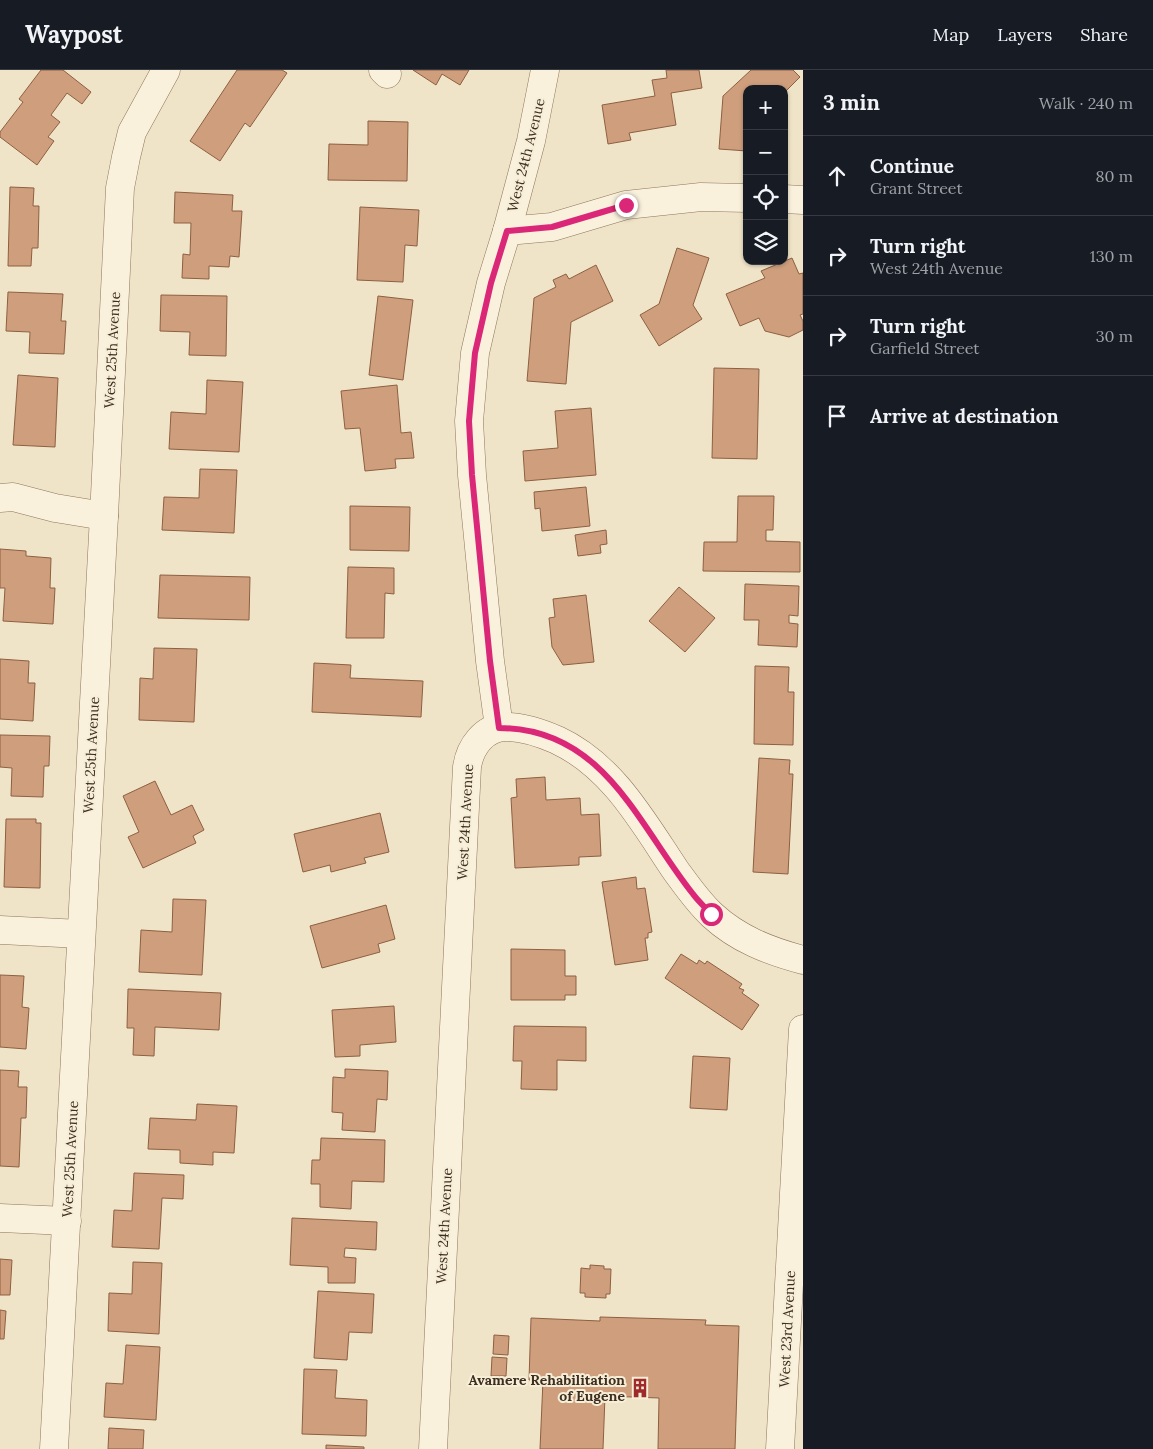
<!DOCTYPE html>
<html lang="en">
<head>
<meta charset="utf-8">
<style>
  body { margin:0; font-family:Lora,serif; background:#242831; color:#f1f3f6 }
  .controls { position:absolute; right:15px; top:15px; display:grid; overflow:hidden; border-radius:10px; box-shadow:0 1px 4px #0004 }
  .controls button { width:45px; height:45px; display:grid; place-items:center; padding:0; border:0; border-bottom:1px solid #363941; background:#171b24; color:#f1f3f6; font:25px sans-serif }
  .stop { position:absolute; width:15px; height:15px; margin:-11px; border:4px solid #db2777; border-radius:50%; background:#fff }
  .stop.end { background:#db2777; border-color:#fff; box-shadow:0 1px 5px #0008 }
  .list { margin:0; padding:0; list-style:none }
  h2 { display:flex; justify-content:space-between; align-items:center; height:65px; margin:0; padding:0 20px; font-size:21px }
  h2 small { font-size:16px; font-weight:400; color:#9ea1a6 }
  .list li { display:grid; grid-template-columns:32px 1fr auto; gap:15px; align-items:center; box-sizing:border-box; height:80px; padding:0 20px; border-top:1px solid #363941 }
  .list b { display:block; font-size:19px; white-space:nowrap }
  .list p { margin:0; font-size:16px; white-space:nowrap; color:#9ea1a6 }
  .list em { font-size:16px; font-style:normal; color:#9ea1a6 }
  .icon { flex:none; width:28px; height:28px; fill:none; stroke:currentColor; stroke-width:2; stroke-linecap:round; stroke-linejoin:round }
  .map { position:relative; flex:none; width:803px; height:1379px; overflow:hidden }
  header { display:flex; align-items:center; gap:30px; box-sizing:border-box; height:70px; padding:0 25px; background:#171b24; border-bottom:1px solid #363941 }
  header strong { font-size:24px }
  nav { display:flex; gap:28px; margin-inline-start:auto; font-size:18px }
  main { display:flex }
  aside { flex:1; background:#171b24 }
  .map>svg:first-child { display:block }
</style>
</head>
<body>
<header>
<strong>Waypost</strong>
<nav><a>Map</a><a>Layers</a><a>Share</a></nav>
</header>
<main>
<div class="map">
<svg width="803" height="1379" viewBox="0 0 803 1379">
  <rect width="100%" height="100%" fill="#f0e4c8"/>
  <!-- building -->
  <g fill="#cf9f7d" stroke="#8d5f41">
    <path d="M41 0H63L91 22 82 34 67 23 51 45 60 52 48 67 54 71 37 95 0 67V62L23 32 19 29Z"/>
    <path d="M237 0H282L287 3 250 57 245 53 220 91 190 71Z"/>
    <path d="M413 0H469L460 15 442 4 436 15Z"/>
    <path d="M666 0H699L702 18 671 23 676 55 629 63 631 70 608 74 602 35 655 26 652 10 667 8Z"/>
    <path d="M751 0H793L800 7 784 23V19H747V81L719 79 723 26Z"/>
    <path d="M368 51 408 52 407 111 328 110 329 74 368 75Z"/>
    <path d="M10 117 34 118 33 136H39L38 178H32L31 196H8Z"/>
    <path d="M175 122 233 125 232 141H242L239 187 230 186 229 197 209 196V209L182 208 183 184 190 185 191 153H174Z"/>
    <path d="M360 137 419 140 417 176 405 175 403 212 357 210Z"/>
    <path d="M677 178 709 188 693 235 702 249 659 276 640 245 659 234Z"/>
    <path d="M792 188 799 204 803 203V244L800 245 803 251V260L789 267 765 261 759 248 740 256 726 224 765 208 761 201Z"/>
    <path d="M596 195 613 231 571 252 566 314 527 311 534 228 556 217 553 210 566 204 569 209Z"/>
    <path d="M8 222 63 224 61 251H66L64 284 29 283 30 262 6 261Z"/>
    <path d="M161 225 227 226 226 286 189 285 190 262 160 261Z"/>
    <path d="M378 226 413 230 403 310 369 305Z"/>
    <path d="M714 298 759 299 757 389 712 388Z"/>
    <path d="M18 305 58 308 55 377 13 375Z"/>
    <path d="M207 310 243 312 239 382 169 379 171 342 206 344Z"/>
    <path d="M397 315 401 363 411 362 414 388 395 389 396 398 365 401 360 358 345 359 341 321Z"/>
    <path d="M591 338 596 405 525 411 523 381 558 378 555 341Z"/>
    <path d="M200 399 237 400 234 463 162 460 164 427 199 428Z"/>
    <path d="M586 417 590 456 542 461 540 438 535 439 534 422Z"/>
    <path d="M738 426H774L773 460H766V471L800 472V502L703 501 704 472H737Z"/>
    <path d="M350 436 410 437 409 481 350 480Z"/>
    <path d="M606 460 607 474 600 475 601 483 578 486 575 465Z"/>
    <path d="M0 479 26 481V486L51 488 50 518H55L53 554 3 551 5 518H0Z"/>
    <path d="M348 497 394 498V524L385 523 384 568H346Z"/>
    <path d="M160 505 250 507 249 550 158 548Z"/>
    <path d="M745 514 799 516 798 546 789 545V553L798 554 797 577 758 575 759 550H744Z"/>
    <path d="M679 517 715 548 685 582 649 551Z"/>
    <path d="M586 525 594 592 563 595 552 577 549 548 555 547 553 529Z"/>
    <path d="M154 578 197 579 194 652 139 650 140 608 153 609Z"/>
    <path d="M0 589 29 591 28 613H35L33 651 0 649Z"/>
    <path d="M314 593 351 595 350 608 423 611 421 647 312 642Z"/>
    <path d="M755 596 789 597 788 622H794L793 675 754 674Z"/>
    <path d="M0 665 50 666 49 696H44L43 727 11 726 12 698 0 697Z"/>
    <path d="M759 688 790 690 789 704H793L788 804 753 802Z"/>
    <path d="M545 707 546 730 580 728 581 745 599 744 601 786 579 787V795L515 798 511 728 517 727 516 709Z"/>
    <path d="M155 711 171 745 192 735 204 760 193 766 196 773 143 798 128 767 139 762 123 726Z"/>
    <path d="M380 743 389 782 364 788 366 793 331 802 330 795 303 802 294 764Z"/>
    <path d="M6 749H36V753H41L40 818 4 817Z"/>
    <path d="M636 807 637 819 645 818 652 862 648 863V868H645L648 890 615 895 602 812Z"/>
    <path d="M173 829 206 830 202 905 139 902 141 860 172 862Z"/>
    <path d="M386 835 395 869 378 874 380 882 322 898 310 856Z"/>
    <path d="M511 879 565 880V906H576V925H565V930H511Z"/>
    <path d="M681 884 697 894 699 890 705 894 707 891 742 914 739 918 744 920 742 923 759 935 742 960 665 908Z"/>
    <path d="M0 905 24 906 22 937 29 938 26 979 0 977Z"/>
    <path d="M128 919 221 923 219 960 155 957 154 986 133 985 134 958H127Z"/>
    <path d="M394 936 396 972 360 975V986L335 987 332 940Z"/>
    <path d="M514 956 586 957V991L557 990V1020L521 1019 522 991H513Z"/>
    <path d="M693 986 730 988 727 1040 690 1038Z"/>
    <path d="M345 999 388 1001 387 1030 377 1029 375 1062 342 1060 343 1043 332 1042 333 1007 345 1008Z"/>
    <path d="M0 1000 19 1001 18 1017H27L26 1048H21L19 1097 0 1096Z"/>
    <path d="M197 1034 237 1036 234 1083 213 1082V1095L180 1093V1080L148 1079 150 1048 196 1050Z"/>
    <path d="M321 1068 385 1070 384 1112 352 1111 351 1139 320 1137V1114H311L312 1090H320Z"/>
    <path d="M134 1103 184 1105 183 1129 162 1128 159 1179 112 1177 114 1140 132 1141Z"/>
    <path d="M292 1148 377 1152 376 1180 345 1178 344 1187 356 1188 355 1213H328V1197L290 1195Z"/>
    <path d="M0 1189 12 1190 10 1225H0Z"/>
    <path d="M133 1192 162 1193 159 1264 108 1261 109 1223 132 1224Z"/>
    <path d="M590 1195 604 1196V1199H611L610 1224H606V1228L585 1227V1223H580L581 1198 590 1199Z"/>
    <path d="M318 1221 374 1224 372 1263 349 1262 347 1290 314 1288Z"/>
    <path d="M0 1240 6 1241 4 1269H0Z"/>
    <path d="M600 1247 706 1250 705 1255 739 1256 735 1379H658L659 1328 605 1326 603 1379H540L543 1310H529L531 1248 600 1251Z"/>
    <path d="M494 1265 509 1266 508 1285 493 1284Z"/>
    <path d="M126 1275 160 1277 156 1350 104 1347 106 1313 123 1314Z"/>
    <path d="M492 1287 507 1288 506 1306H491Z"/>
    <path d="M304 1299 337 1300 335 1328 367 1330 366 1366 302 1364Z"/>
    <path d="M109 1358 144 1360 143 1379H108Z"/>
    <path d="M326 1375 364 1377V1379H326Z"/>
  </g>
  <g fill="none" stroke-linecap="round" stroke-linejoin="round">
    <defs>
      <g id="minor">
        <path d="M383 0 387 4"/>
        <path d="M784 129 803 130"/>
        <path d="M507 161 552 157 626 135 701 127 747 128"/>
        <path d="M0 428 13 427 55 438 104 446"/>
        <path d="M499 657 490 591 472 405 469 351 475 283 491 213 507 161 531 71 545 0"/>
        <path d="M0 860 81 864"/>
        <path d="M0 1148 67 1151"/>
        <path d="M54 1379 104 446 120 118 126 87 132 62 166 0"/>
        <path d="M433 1379 467 697C470 677 484 657 506 657 524 657 541 663 557 670 613 696 643 752 676 801 687 816 698 832 712 845 738 869 769 881 803 890"/>
        <path d="M780 1379 803 959"/>
      </g>
    </defs>
    <!-- minor casing -->
    <use href="#minor" stroke="#8d765c" stroke-width="29"/>
    <!-- minor -->
    <use href="#minor" stroke="#faf1dc" stroke-width="28"/>
  </g>
  <g fill="none" stroke-linecap="round" stroke-linejoin="round">
    <!-- route -->
    <path stroke="#db2777" stroke-width="6" d="M626 135 552 157 507 161 491 213 475 283 469 351 472 405 490 591 499 658C604 658 638 755 693 824 698 831 705 837 711 844"/>
  </g>
  <!-- icons -->
  <defs>
    <symbol id="building-bare" viewBox="-9 -9 18 18"><path d="M-4-6H4V6H1V3H-1V6H-4ZM-2.5-4.3h1.7v1.8h-1.7ZM.8-4.3h1.7v1.8H.8ZM-2.5-1h1.7V.8h-1.7ZM.8-1h1.7V.8H.8Z" fill="#9e2a2b" stroke="#f7eed8" stroke-width="2.5" paint-order="stroke"/></symbol>
  </defs>
  <g fill-rule="evenodd">
    <use href="#building-bare" x="626" y="1304" width="28" height="28"/>
  </g>
  <g text-anchor="middle" stroke-width="4" stroke-linejoin="round" paint-order="stroke">
    <!-- street labels -->
    <g font-size="14" fill="#3d2e20" stroke="#f7eed8">
      <text transform="translate(526 85) rotate(-76)" y="5">West 24th Avenue</text>
      <text transform="translate(112 280) rotate(-87)" y="5">West 25th Avenue</text>
      <text transform="translate(91 685) rotate(-87)" y="5">West 25th Avenue</text>
      <text transform="translate(465 752) rotate(-87)" y="5">West 24th Avenue</text>
      <text transform="translate(70 1089) rotate(-87)" y="5">West 25th Avenue</text>
      <text transform="translate(444 1156) rotate(-87)" y="5">West 24th Avenue</text>
      <text transform="translate(787 1259) rotate(-87)" y="5">West 23rd Avenue</text>
    </g>
    <!-- poi labels -->
    <g font-size="14" font-weight="bold" fill="#3d2e20" stroke="#f7eed8" text-anchor="end">
      <text x="625" y="1315">Avamere Rehabilitation<tspan x="625" dy="16">of Eugene</tspan></text>
    </g>
  </g>
</svg>
<div class="controls">
<button>+</button>
<button>−</button>
<button><svg class="icon" aria-label="locate" viewBox="0 0 24 24"><circle cx="12" cy="12" r="6"/><path d="M12 2v4M12 18v4M2 12h4M18 12h4"/></svg></button>
<button><svg class="icon" aria-label="layers" viewBox="0 0 24 24"><path d="M12 4l9 5-9 5-9-5zM3 14l9 5 9-5"/></svg></button>
</div>
<div class="stop" style="left:711px;top:844px"></div>
<div class="stop end" style="left:626px;top:135px"></div>
</div>
<aside>
<h2>3 min<small>Walk · 240 m</small></h2>
<ul class="list">
<li><svg class="icon" aria-label="ahead" viewBox="0 0 24 24"><path d="M12 20V5M6 11l6-6 6 6"/></svg><div><b>Continue</b><p>Grant Street</p></div><em>80 m</em></li>
<li><svg class="icon" aria-label="right" viewBox="0 0 24 24"><path d="M7 20v-9h11M14 6l5 5-5 5"/></svg><div><b>Turn right</b><p>West 24th Avenue</p></div><em>130 m</em></li>
<li><svg class="icon" aria-label="right" viewBox="0 0 24 24"><path d="M7 20v-9h11M14 6l5 5-5 5"/></svg><div><b>Turn right</b><p>Garfield Street</p></div><em>30 m</em></li>
<li><svg class="icon" aria-label="arrive" viewBox="0 0 24 24"><path d="M6 21V4h12l-3 4 3 4H6"/></svg><div><b>Arrive at destination</b></div></li>
</ul>
</aside>
</main>
</body>
</html>
